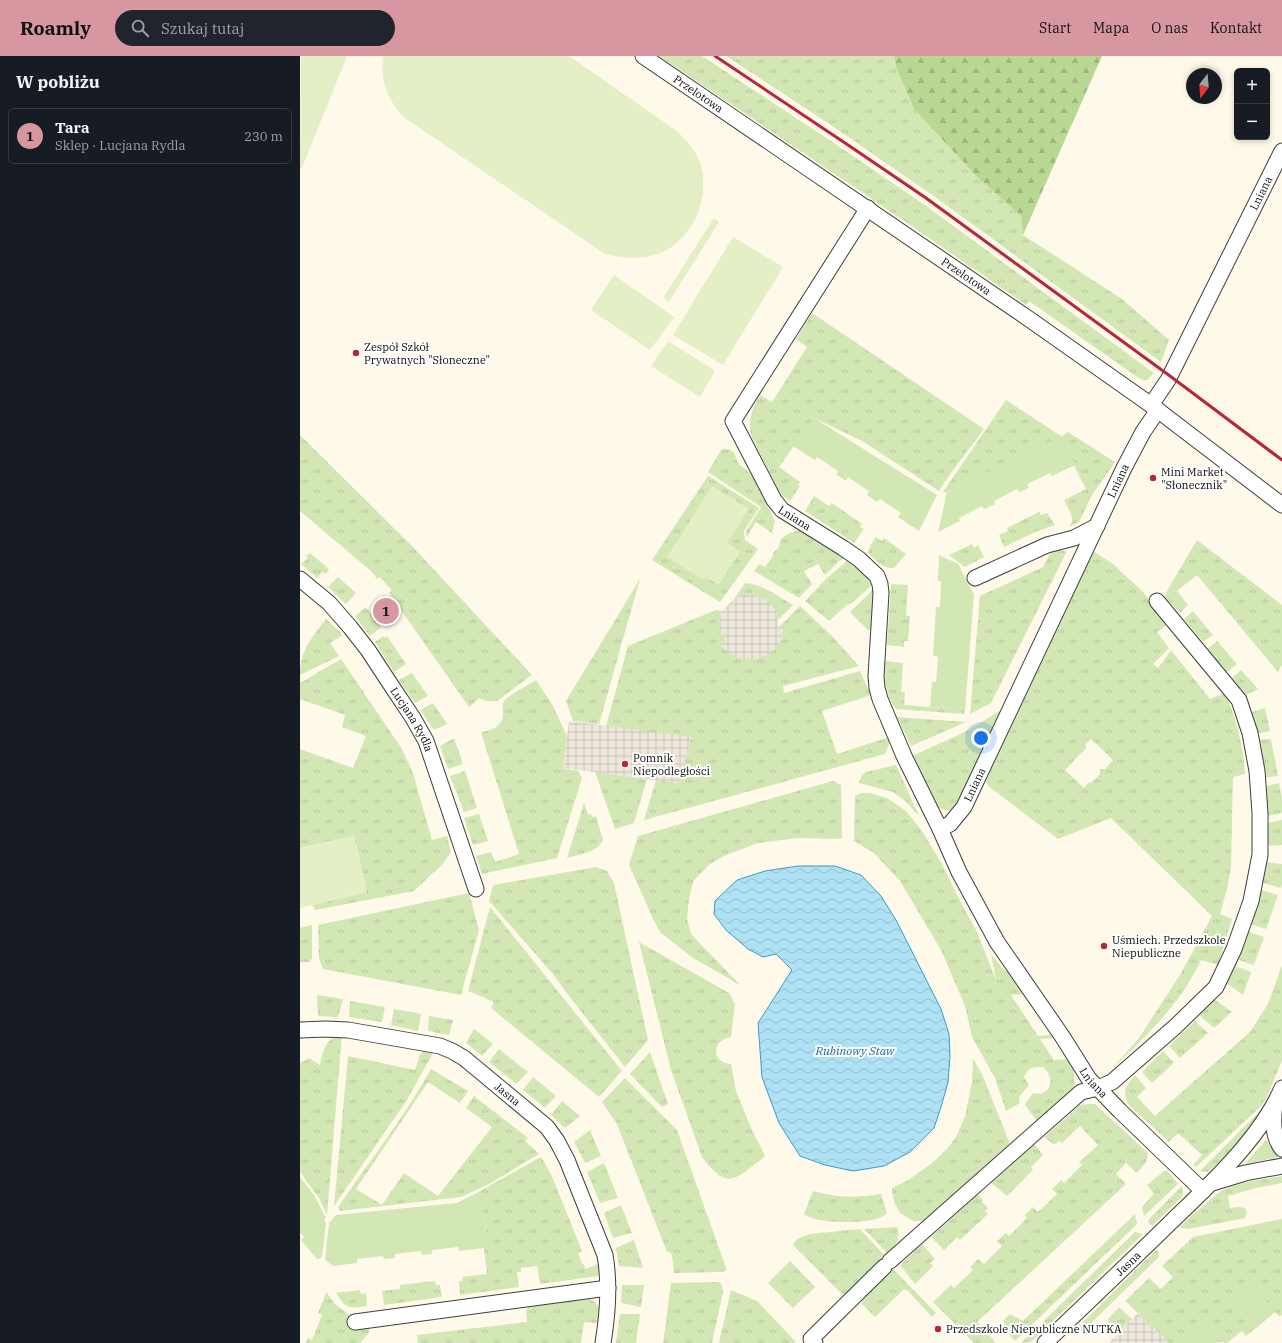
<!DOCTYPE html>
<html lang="pl">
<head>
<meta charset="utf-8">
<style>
  body { margin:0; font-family:"IBM Plex Serif",serif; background:#20242c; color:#f1f3f6 }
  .controls { position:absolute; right:12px; top:12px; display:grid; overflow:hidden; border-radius:6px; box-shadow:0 2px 6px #0003 }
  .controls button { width:36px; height:36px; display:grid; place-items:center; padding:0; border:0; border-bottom:1px solid #363941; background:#171b24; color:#f1f3f6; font:20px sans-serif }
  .compass { position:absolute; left:886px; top:12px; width:36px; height:36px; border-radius:50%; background:#171b24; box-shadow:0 2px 6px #0003; rotate:196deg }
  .you { position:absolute; left:681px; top:682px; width:14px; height:14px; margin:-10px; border:3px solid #fff; border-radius:50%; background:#1a73e8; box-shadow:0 0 0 6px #1a73e833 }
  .badge { display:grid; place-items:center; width:26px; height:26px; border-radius:50%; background:#d797a1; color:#111; font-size:13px; font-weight:700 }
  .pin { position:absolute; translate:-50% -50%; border:2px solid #fff; box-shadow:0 1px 4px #0006 }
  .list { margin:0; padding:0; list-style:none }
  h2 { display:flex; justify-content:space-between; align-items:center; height:52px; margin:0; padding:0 16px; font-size:17px }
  h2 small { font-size:13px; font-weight:400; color:#9ea1a6 }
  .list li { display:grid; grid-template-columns:26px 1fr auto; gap:12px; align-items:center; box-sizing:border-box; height:56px; margin:0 8px 8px; padding:0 8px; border:1px solid #363941; border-radius:6px }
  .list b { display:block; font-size:15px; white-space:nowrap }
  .list p { margin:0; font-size:13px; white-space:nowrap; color:#9ea1a6 }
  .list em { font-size:13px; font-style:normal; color:#9ea1a6 }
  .icon { flex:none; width:22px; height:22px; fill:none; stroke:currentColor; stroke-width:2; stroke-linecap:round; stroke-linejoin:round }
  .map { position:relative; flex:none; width:982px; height:1287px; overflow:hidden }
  header { display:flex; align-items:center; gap:24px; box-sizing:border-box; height:56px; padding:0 20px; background:#d797a1; color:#111 }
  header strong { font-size:19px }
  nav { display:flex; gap:22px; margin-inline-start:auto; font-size:14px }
  .search { width:280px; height:36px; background:#20242c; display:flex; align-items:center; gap:10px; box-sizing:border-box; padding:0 14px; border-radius:22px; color:#9ea1a6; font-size:15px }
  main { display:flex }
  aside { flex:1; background:#171b24 }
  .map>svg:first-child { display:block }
</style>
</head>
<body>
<header>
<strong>Roamly</strong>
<div class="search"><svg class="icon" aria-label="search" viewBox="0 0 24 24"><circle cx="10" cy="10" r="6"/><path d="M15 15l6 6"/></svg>Szukaj tutaj</div>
<nav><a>Start</a><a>Mapa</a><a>O nas</a><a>Kontakt</a></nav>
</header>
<main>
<aside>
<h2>W pobliżu<small></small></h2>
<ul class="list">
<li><span class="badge">1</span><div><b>Tara</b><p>Sklep · Lucjana Rydla</p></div><em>230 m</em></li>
</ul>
</aside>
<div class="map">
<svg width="982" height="1287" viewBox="0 0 982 1287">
  <defs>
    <pattern id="grass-tufts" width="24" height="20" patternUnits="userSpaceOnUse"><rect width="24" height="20" fill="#d3e7b5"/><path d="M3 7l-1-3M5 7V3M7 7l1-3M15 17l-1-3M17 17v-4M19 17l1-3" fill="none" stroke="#b4c59a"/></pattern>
    <pattern id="forest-firs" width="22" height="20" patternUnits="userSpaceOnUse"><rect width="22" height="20" fill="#b8d894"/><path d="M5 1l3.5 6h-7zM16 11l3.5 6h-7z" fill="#9db87e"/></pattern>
    <pattern id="plaza-grid" width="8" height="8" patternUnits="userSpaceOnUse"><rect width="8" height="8" fill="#ede6da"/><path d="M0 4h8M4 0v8" fill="none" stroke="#cac4ba"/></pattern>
    <pattern id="water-waves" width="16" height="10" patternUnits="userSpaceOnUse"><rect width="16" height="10" fill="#afe1f5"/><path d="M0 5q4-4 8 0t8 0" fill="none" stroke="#95c0d1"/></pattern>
  </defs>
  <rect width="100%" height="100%" fill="#fff9e9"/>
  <!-- grass -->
  <g fill="url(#grass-tufts)" fill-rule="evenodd">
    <path d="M359 0H402L534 87 622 147 854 317 847 324H843L837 321 729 245 726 249 597 160Z"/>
    <path d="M426 0H594L596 11 614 53 677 121 721 160 723 179 822 243 869 284 861 306 635 141 541 76Z"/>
    <path d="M512 257 684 373 648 421 639 435 562 385 514 362 479 411 500 426 498 429 500 430 490 445 481 438 478 433 451 379C448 364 452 352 460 339L472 346 507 291 496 283Z"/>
    <path d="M706 344 761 380V381L768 376 815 406 792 439 779 466 769 471 773 464 769 453 764 444 786 433 760 382 647 436H643Z"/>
    <path d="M0 379 112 490 232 619 197 645H186L179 642 169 651 89 537 92 535 80 521 77 523 71 515 0 455Z"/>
    <path d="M425 393C438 394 434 403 440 409 446 414 450 416 454 423L475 465 472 477 456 466 447 481 446 475 461 451 408 416 421 394Z"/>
    <path d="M408 420 459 452 444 475 445 484 458 493 420 546 352 504Z"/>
    <path d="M514 440 529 450 532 447 562 468 560 471 564 473 554 487 505 455Z"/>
    <path d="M739 456 741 459 747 457 755 469 735 476 704 491 699 479 708 475 707 472Z"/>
    <path d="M500 474 508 476 545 502 538 506 525 519 518 508 504 515 512 528 499 542 454 515 459 508 465 511 473 500V497L479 491C479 479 490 477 500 474Z"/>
    <path d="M576 481 582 485 584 482 606 498 594 512C582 513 576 504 568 497L571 488Z"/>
    <path d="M897 484 982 549V609L978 616 897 519 877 535 888 549 880 557 865 541 867 535Z"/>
    <path d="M672 488 674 492 678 489 684 501 665 511 649 499Z"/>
    <path d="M790 493 813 508 841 534 870 567 857 576 869 592 853 608 858 612 871 594 910 643 925 637C937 665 943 688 945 718L933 721 931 811 928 829 920 858 932 863 918 909 901 904C880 949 847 979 812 1013L839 982 880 919 912 860 811 762 758 783 688 730 686 725ZM791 683 813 704 805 713H800V718L791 727 789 726 784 732 765 714 787 691 785 689Z"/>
    <path d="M755 494 767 495 691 647 670 658 680 540 743 511 751 496Z"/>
    <path d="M10 497 29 513 26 518 22 516 17 522 1 508 8 502 6 500Z"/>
    <path d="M548 504 565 519 572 529 552 547 547 549 529 565 505 545 527 522Z"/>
    <path d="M38 521 56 537 46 548 28 531Z"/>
    <path d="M340 523 299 668 273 665 266 645Z"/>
    <path d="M445 527C463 528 478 541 493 549L478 564 476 556 472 550 443 539 434 543Z"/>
    <path d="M591 528 608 529 606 560H610L608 585H604V591L587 589Z"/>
    <path d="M573 534 572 573 568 574 550 556Z"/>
    <path d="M500 550 532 580 559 610 483 630 484 637 560 615 571 639 522 655 537 698 586 682 589 683 590 686 585 698 344 764 356 724 378 727 306 670 328 590 416 554 422 555 419 568 452 603 462 601 469 598 484 571H479Z"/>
    <path d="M66 551 81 572 70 580 55 560Z"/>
    <path d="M893 555 913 579 903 586 884 563Z"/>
    <path d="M26 563 43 579 30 587 39 600 0 619C0 595 12 581 26 563Z"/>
    <path d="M83 580 84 582 87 580 106 608 94 616 75 586Z"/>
    <path d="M917 585 937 608 927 616 907 593Z"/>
    <path d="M41 603 102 693 113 717 132 784 147 780 151 796 142 809 135 815 114 835 15 854 12 849 67 836 54 780 0 792V693L53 712 66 680 42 671 45 659 0 643V627Z"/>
    <path d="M585 605 603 607 601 636H605L604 649 665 654 664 658 596 653C585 639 584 622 585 605Z"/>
    <path d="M941 614 958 633 946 639 932 622Z"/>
    <path d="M112 617 128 640 115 647 99 624Z"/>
    <path d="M236 624 253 650 267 680 263 712 278 715 282 722 257 802 182 818 176 800 191 796 195 806 219 798 181 676C191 675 203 670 203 658 203 653 202 649 204 645 207 640 230 628 236 624Z"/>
    <path d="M133 647 147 668 134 674 120 654Z"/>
    <path d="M965 652 970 675 956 678 952 656Z"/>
    <path d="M701 654 661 748C653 758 643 755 633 748L612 700 667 675Z"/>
    <path d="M597 661 666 666 611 690Z"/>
    <path d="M154 682 163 708 148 713 140 690Z"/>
    <path d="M971 683 978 720 959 722 956 684Z"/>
    <path d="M596 709 619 760 604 744 593 736 559 727 562 719 566 716Z"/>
    <path d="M165 715 177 752 164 756 150 720Z"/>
    <path d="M295 716 347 723 334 767 315 773Z"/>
    <path d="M533 725 541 729 542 783 497 782 458 787 426 799 410 808 394 824 389 842 387 863 391 878 440 929 393 902 361 877 354 865 329 809 338 780Z"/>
    <path d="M979 727 982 742V757L963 761 960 732Z"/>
    <path d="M561 737H570L587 742 606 755 622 775 642 808 658 841 677 876 696 924 691 898 704 914 711 915 726 938 711 939 738 980 753 979 755 982 740 983 754 1004 769 1003C775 1013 775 1020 774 1031L737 1065 725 1049 733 1037C751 1042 756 1022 743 1011 732 1011 729 1011 724 1021L729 1029 719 1041 720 1047 706 1055 695 1022 672 981 665 950 641 894 600 825 574 797 554 785 555 740Z"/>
    <path d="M284 747 288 759 291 758 292 761 296 760 303 784C298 796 278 799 267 802Z"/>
    <path d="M179 758 188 785 173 789 164 762Z"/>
    <path d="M982 764V789L965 790 962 768Z"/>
    <path d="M964 806 982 808V828L981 832 960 826Z"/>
    <path d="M296 811 307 815 314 827 348 984 325 1011 269 940 253 918 189 845 193 829Z"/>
    <path d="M960 834 978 839 966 873 950 868Z"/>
    <path d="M169 837 179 874 161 939 23 913 19 903 18 869Z"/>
    <path d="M190 851 322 1015 299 1041 191 952 194 946 168 935Z"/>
    <path d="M12 869V903L9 906H0V872Z"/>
    <path d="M946 875 964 881 954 909 936 903Z"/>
    <path d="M339 886 429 937 435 948 431 981C411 984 411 1007 431 1008L436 1035 452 1074 465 1100C436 1122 429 1137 402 1101L371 1014Z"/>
    <path d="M932 909 951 916 943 939 925 926Z"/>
    <path d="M982 909V1004L967 1041 961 1050 896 1111 893 1109 902 1099 878 1077 869 1086 829 1049C821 1035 826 1030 835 1019L846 1032 837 1041 855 1060 950 976 968 948Z"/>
    <path d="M17 939 43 943 38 961 18 960Z"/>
    <path d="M914 943 932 956 914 972 899 959Z"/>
    <path d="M50 945 85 951 82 966 49 961Z"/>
    <path d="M94 953 121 958 118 975 91 969Z"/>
    <path d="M129 960 153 964 149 979 128 975Z"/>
    <path d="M895 965 908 977 880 1002 869 990Z"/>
    <path d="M174 973 193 988 182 1000 166 987Z"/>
    <path d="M37 978H42L27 1159 19 1142 0 1116V1007L9 1002 20 1009C23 994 25 987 37 978Z"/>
    <path d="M199 993 228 1016 216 1028 189 1006Z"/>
    <path d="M130 994 134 995 107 1044 34 1150 48 1000 115 1014 120 998 123 995Z"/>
    <path d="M863 995 874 1007 852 1027 842 1016Z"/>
    <path d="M350 996 368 1048 362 1051 330 1018Z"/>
    <path d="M673 1003 682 1018 710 1088 638 1153 622 1165H613L600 1157 595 1148 592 1137V1132L607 1125 631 1108 647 1093 656 1081 665 1061 672 1025 673 1009Z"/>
    <path d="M131 1013 168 1035 160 1047 128 1026 56 1133 82 1149 104 1117 138 1140 192 1071 166 1052 174 1040 228 1082 225 1085 239 1098 189 1128 161 1141 40 1155 38 1152 41 1147C71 1103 105 1060 131 1013Z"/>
    <path d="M233 1021 256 1040 245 1052 223 1034Z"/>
    <path d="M325 1022 377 1074 426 1212 425 1215 422 1216 369 1217H374L372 1199 370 1196H367L317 1068 302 1046Z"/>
    <path d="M262 1045 280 1060 265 1072 251 1059Z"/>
    <path d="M787 1048H795L848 1097 846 1106 837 1117 826 1107 816 1118 826 1128 677 1266 696 1287H674L633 1246 651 1229 654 1232 673 1214 670 1211 678 1203 684 1208 702 1190 697 1185 706 1177 709 1180 727 1162 725 1159 733 1151 738 1156 757 1138 752 1133 761 1124 764 1127 782 1109 779 1106 798 1089 780 1070 762 1087 759 1085 754 1089 744 1081 775 1054 779 1049Z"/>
    <path d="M965 1050 957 1064 937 1089 908 1116 900 1115Z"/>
    <path d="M290 1074 301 1100 285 1107 274 1086Z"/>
    <path d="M966 1084 978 1101 946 1108 949 1103Z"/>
    <path d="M734 1088 743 1099 731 1111 733 1114 707 1140 691 1127Z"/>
    <path d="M241 1101 251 1118 282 1195 278 1197 282 1208H284L285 1213 301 1207 298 1220 240 1228 237 1210 221 1212V1216H217L219 1231 160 1239 159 1225H163L162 1221 187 1218 184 1192 188 1182 181 1149 173 1139Z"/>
    <path d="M304 1107 318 1142 300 1147 287 1116Z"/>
    <path d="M864 1115H868L878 1128 844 1160 842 1151 854 1138 847 1129Z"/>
    <path d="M982 1120V1127L956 1132 928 1140 930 1152 939 1151 945 1152 947 1157 945 1162 888 1173 881 1172 880 1170 918 1137C937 1125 961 1124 982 1120Z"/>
    <path d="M882 1130 883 1138 881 1142 852 1170 848 1166 849 1163Z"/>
    <path d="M513 1135C538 1142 556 1142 581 1138L587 1157C577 1170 515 1168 504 1158Z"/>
    <path d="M678 1138 683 1144 682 1146 688 1152 685 1155 688 1158 660 1184 657 1181 644 1194 631 1181Z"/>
    <path d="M321 1149 332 1177 313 1182 304 1157Z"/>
    <path d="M835 1158 837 1168 715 1285C709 1279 704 1274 704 1264L710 1258 723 1265Z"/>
    <path d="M982 1163V1259L980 1261 975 1256 946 1280 942 1275 927 1287 919 1286 870 1287 825 1245 849 1222 861 1233 873 1221 862 1210 893 1181Z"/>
    <path d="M597 1171C602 1183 595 1189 588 1198L564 1173Z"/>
    <path d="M560 1173 586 1201 544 1240 493 1189 497 1183 510 1178Z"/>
    <path d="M835 1176 843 1178 731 1286 721 1287Z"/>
    <path d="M334 1184 343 1212 319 1210 316 1192Z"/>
    <path d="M622 1188 635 1203 630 1207 633 1210 615 1228 600 1209Z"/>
    <path d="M856 1194 858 1195 859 1201 786 1272 781 1275 775 1274Z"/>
    <path d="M490 1205 515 1231 493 1252 468 1227Z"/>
    <path d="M593 1213 636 1257 632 1261 608 1235 604 1233 575 1261 561 1247 565 1240Z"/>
    <path d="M135 1225 136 1229H140L142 1241 84 1249 82 1235 100 1233V1229Z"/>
    <path d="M419 1226 422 1229 423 1236 412 1287H363L371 1227Z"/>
    <path d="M322 1229H344L341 1251 321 1247Z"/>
    <path d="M60 1234 61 1238 66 1237 67 1250C49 1253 46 1253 36 1237Z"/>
    <path d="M431 1234 457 1245 496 1286 494 1287H419Z"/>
    <path d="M26 1237H27L36 1249 48 1258 51 1269 69 1267V1277L60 1287H6L8 1282 12 1284 22 1259 18 1257Z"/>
    <path d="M287 1242C298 1245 307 1258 296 1267L284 1266 281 1287H118L117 1279 227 1266 226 1255 228 1251 232 1249Z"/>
    <path d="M819 1251 832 1263 818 1277 809 1269 808 1263Z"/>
    <path d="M320 1258H340L336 1287H316Z"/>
  </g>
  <!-- forest -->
  <path fill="url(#forest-firs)" d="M594 0H802L723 179 721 160 677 121 614 53 596 11Z"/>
  <!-- garden -->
  <g fill="#d3e7b5">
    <path d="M514 362 637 439 619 475 598 461 601 457 580 443 577 446 567 439 569 435 548 421 546 425 536 418 538 415 517 401 515 404 493 390Z"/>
    <path d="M760 381 775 409 752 420 750 417 727 428 729 432 719 436 717 433 694 445 695 448 684 453 682 450 659 462 660 465 638 476 647 436Z"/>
    <path d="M639 499 658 508 674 539 665 654 630 651 632 626H636L638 601 633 600 636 551H640L641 525H638Z"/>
    <path d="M0 1121 14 1139 26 1162 24 1164 26 1167 22 1201 19 1203H17L1 1184 4 1181 0 1176Z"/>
    <path d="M173 1139 181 1149 188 1182 184 1192 159 1195 158 1191 132 1194V1198L122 1199 121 1195 95 1198V1202L84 1203 83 1200 57 1203V1207L33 1210 25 1204 29 1167 36 1159 157 1147Z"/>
    <path d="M954 1230 975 1256 955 1273 943 1257 944 1255 936 1246Z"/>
    <path d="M901 1263 919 1286 917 1287H877V1284Z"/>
  </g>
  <!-- pitch -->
  <g fill="#e4efc6">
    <path d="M1 0H47L2 112 0 111Z"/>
    <path d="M83 0H269L377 75C386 84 398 97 401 110 411 148 387 196 345 201 332 203 318 201 305 198L105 62C87 44 80 25 83 0Z"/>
    <path d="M414 162 419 166 369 246 363 242Z"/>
    <path d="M433 181 483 211 423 309 373 279Z"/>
    <path d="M314 219 374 261 350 294 291 254Z"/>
    <path d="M368 285 415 315 400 341 351 310Z"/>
    <path d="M412 430 449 453 427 487 440 496 419 529 406 521 403 524 367 501Z"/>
    <path d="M54 780 67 836 0 852V792Z"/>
  </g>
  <!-- plaza -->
  <g fill="url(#plaza-grid)">
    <path d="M453 538 464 543 472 550 476 556 479 571H484L481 584 475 593 469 598 462 601 452 603H443L435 600 426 595 420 588 425 585 420 575 419 568 422 555 434 543 443 539Z"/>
    <path d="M269 665 392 681 378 727 263 712Z"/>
    <path d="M838 1257 870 1287H809Z"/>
  </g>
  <!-- water -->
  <path fill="url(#water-waves)" stroke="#389cca" d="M498 810H535L561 819 581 840 596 864 641 953 649 978 650 1000 648 1026 641 1051 634 1072 610 1096 584 1110 553 1115 525 1109 500 1100 479 1067 462 1021 458 967 492 914 476 898 463 901 448 893 426 874 414 858 415 845 437 824 465 815Z"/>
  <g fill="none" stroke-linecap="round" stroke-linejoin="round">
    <defs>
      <g id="minor">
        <path id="s1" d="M343 0 729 263 851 349 982 449"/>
        <path id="s2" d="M568 152 433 365 474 444 482 454 543 492 559 503 577 520 580 528 581 537 576 620 577 632 580 643 604 700 640 773 659 816 697 886 762 980 789 1023 820 1055 903 1135"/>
        <path id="s3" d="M851 349 868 324 982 95"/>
        <path d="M675 522 747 489 774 482 797 470"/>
        <path id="s4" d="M0 523 29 547 50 571 68 594 89 626 113 662 126 685 176 833"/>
        <path id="s5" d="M640 773 650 768 664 751 824 412 843 376 858 354"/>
        <path id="s6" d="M0 974 25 973 48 974 140 990 152 995 164 1002 247 1071 257 1085 267 1104 305 1199C310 1228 308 1257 303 1287"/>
        <path d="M975 1048C973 1063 972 1080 982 1093"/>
        <path d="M912 1127 945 1117 982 1110"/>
        <path d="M590 1205 781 1036 798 1032 812 1026 876 970 916 931 934 893 951 845 960 799V757L957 715 950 677 939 644 857 545"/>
        <path d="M55 1266 308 1232"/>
        <path d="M515 1287 511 1283 584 1211"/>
        <path id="s7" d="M745 1287C787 1247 829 1207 870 1167 909 1129 961 1082 982 1032"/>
      </g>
    </defs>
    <!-- minor casing -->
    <use href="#minor" stroke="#3e3e3e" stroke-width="17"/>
    <!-- minor -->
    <use href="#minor" stroke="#fff" stroke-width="15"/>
    <!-- rail -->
    <path stroke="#b82639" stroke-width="3" d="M415 0 551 91 626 142 870 320 982 404"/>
  </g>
  <!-- markers -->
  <g fill="#b82639" stroke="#fff" stroke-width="1.5">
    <circle cx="56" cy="297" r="4"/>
    <circle cx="853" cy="422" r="4"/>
    <circle cx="325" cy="708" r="4"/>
    <circle cx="804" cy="890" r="4"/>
    <circle cx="638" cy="1273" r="4"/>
  </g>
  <g text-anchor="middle" stroke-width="4" stroke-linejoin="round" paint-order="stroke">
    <!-- street labels -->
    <g font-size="11" fill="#0b0b0b" stroke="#fff">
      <text dy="4" stroke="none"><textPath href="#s1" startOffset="67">Przelotowa</textPath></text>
      <text dy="4" stroke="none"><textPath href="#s3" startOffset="239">Lniana</textPath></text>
      <text dy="4" stroke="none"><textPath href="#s1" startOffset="391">Przelotowa</textPath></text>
      <text dy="4" stroke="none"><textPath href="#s5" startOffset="394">Lniana</textPath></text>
      <text dy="4" stroke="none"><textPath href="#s2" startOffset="369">Lniana</textPath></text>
      <text dy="4" stroke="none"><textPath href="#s4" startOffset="181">Lucjana Rydla</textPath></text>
      <text dy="4" stroke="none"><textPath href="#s5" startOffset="58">Lniana</textPath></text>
      <text dy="4" stroke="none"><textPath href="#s2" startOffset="1035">Lniana</textPath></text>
      <text dy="4" stroke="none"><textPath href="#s6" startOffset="225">Jasna</textPath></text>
      <text dy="4" stroke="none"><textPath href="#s7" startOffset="115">Jasna</textPath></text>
    </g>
    <!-- poi labels -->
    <g font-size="11" fill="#0b0b0b" stroke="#fff" text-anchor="start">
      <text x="64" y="295">Zespół Szkół<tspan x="64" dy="13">Prywatnych "Słoneczne"</tspan></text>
      <text x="861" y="420">Mini Market<tspan x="861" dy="13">"Słonecznik"</tspan></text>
      <text x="333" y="706">Pomnik<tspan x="333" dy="13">Niepodległości</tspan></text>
      <text x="812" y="888">Uśmiech. Przedszkole<tspan x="812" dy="13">Niepubliczne</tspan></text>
      <text x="646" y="1277">Przedszkole Niepubliczne NUTKA</text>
    </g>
    <!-- water labels -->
    <g font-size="12" font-style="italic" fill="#186c99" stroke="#fff">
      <text x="555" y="999">Rubinowy Staw</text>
    </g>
  </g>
</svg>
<div class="controls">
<button>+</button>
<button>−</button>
</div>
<svg class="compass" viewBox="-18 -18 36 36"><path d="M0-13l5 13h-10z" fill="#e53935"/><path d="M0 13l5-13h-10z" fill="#9ea1a6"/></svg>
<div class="you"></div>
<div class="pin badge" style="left:86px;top:555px">1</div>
</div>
</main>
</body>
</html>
